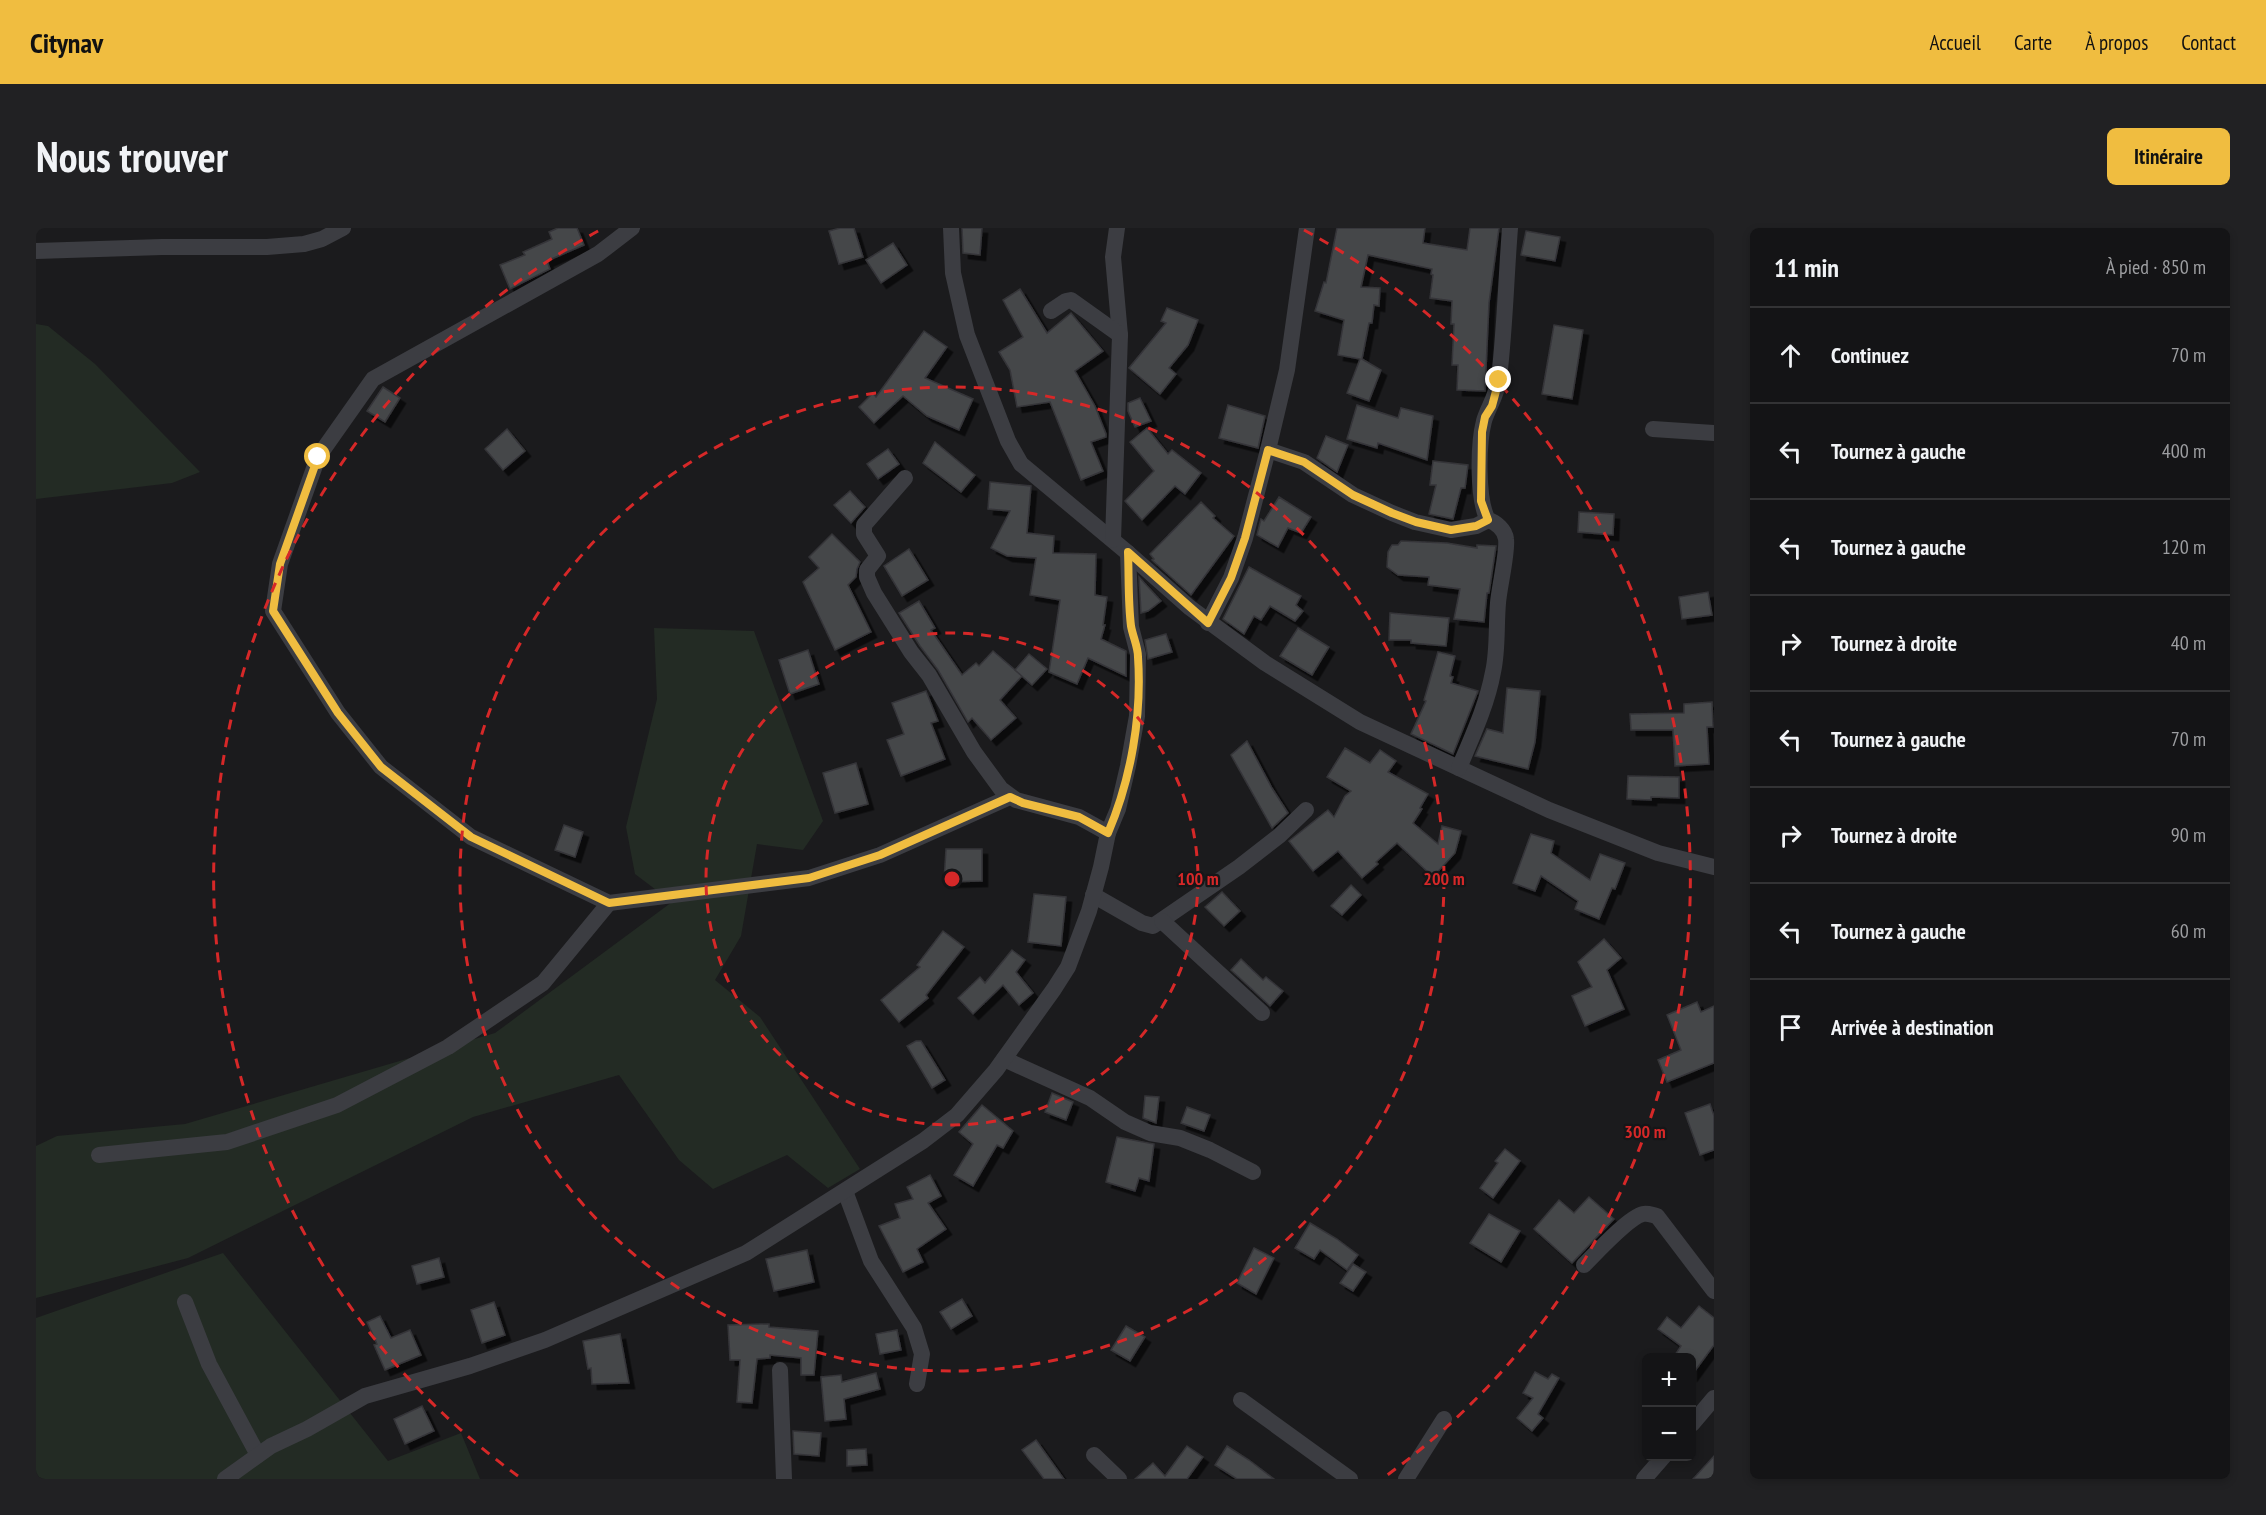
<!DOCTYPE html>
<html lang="fr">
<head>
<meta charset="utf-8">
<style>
  body { margin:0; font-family:"PT Sans Narrow",sans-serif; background:#212123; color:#f1f3f6 }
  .controls { position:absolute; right:18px; bottom:18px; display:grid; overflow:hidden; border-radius:9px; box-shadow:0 3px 9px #0003 }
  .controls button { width:54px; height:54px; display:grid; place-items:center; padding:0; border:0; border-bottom:2px solid #333335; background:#141416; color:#f1f3f6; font:30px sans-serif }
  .stop { position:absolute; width:18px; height:18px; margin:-14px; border:4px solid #f0bd40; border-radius:50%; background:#fff }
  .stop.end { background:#f0bd40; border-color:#fff; box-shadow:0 2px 6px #0008 }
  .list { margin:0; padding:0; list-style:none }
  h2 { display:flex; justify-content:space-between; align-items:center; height:78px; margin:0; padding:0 24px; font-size:26px }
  h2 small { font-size:20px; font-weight:400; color:#9d9ea1 }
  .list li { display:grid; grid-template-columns:39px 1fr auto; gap:18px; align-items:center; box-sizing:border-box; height:96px; padding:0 24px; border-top:2px solid #333335 }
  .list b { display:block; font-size:22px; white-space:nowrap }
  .list em { font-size:20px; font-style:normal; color:#9d9ea1 }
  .icon { flex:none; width:33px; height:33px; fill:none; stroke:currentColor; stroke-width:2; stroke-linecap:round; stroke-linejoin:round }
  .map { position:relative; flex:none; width:1678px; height:1251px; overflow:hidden; border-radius:9px }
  header { display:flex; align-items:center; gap:36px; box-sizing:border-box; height:84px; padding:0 30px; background:#f0bd40; color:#111 }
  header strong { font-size:28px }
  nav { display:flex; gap:33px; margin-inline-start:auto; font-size:21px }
  .intro { display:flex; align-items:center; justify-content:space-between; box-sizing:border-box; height:144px; padding:0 36px }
  h1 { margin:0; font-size:42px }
  .button { padding:15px 27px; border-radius:9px; background:#f0bd40; color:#111; font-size:21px; font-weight:700 }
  main { display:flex; gap:36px; padding:0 36px }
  aside { flex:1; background:#141416; border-radius:9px; box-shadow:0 3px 9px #0003 }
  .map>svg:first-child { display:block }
</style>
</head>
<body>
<header>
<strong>Citynav</strong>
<nav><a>Accueil</a><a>Carte</a><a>À propos</a><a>Contact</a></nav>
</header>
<div class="intro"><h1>Nous trouver</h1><a class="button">Itinéraire</a></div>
<main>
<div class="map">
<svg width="1678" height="1251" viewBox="0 0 1678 1251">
  <defs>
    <filter id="shadow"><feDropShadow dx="5.5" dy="5.5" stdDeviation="0" flood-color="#0009"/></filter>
  </defs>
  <rect width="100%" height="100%" fill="#1b1b1d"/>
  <!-- green -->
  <g fill="#232b24">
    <path d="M0 96 12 98 59 136 164 244 136 255 0 271Z"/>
    <path d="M618 400 718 403 787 593 767 622 721 616 705 708 679 752 724 789 824 941 792 960 751 927 677 961 643 932 583 847 437 889 152 1030 0 1070V918L21 908 149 896 459 805 636 674 599 646 590 599 621 471Z"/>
    <path d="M187 1025 352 1233 425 1205 444 1251H0V1090Z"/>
  </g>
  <!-- building -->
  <g fill="#45464a" stroke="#353539" stroke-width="1.5" filter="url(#shadow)">
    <path d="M522 0H541L548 17 511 33 514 41 474 61 464 37 489 27 487 24 516 11 513 4Z"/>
    <path d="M804 0H818L827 29 803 36 793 3Z"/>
    <path d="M926 0H946L944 27 927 25Z"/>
    <path d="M1301 0H1389L1387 15 1431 22 1434 0H1463L1453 75 1449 163 1421 162 1422 137H1416L1418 96H1415L1416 73 1394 70 1397 47 1395 46 1396 41 1332 27 1325 59 1344 60 1343 78 1338 77 1336 95H1333L1326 131 1345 142 1333 173 1311 165 1324 131 1302 127 1308 92 1279 83 1288 54 1290 55Z"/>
    <path d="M1490 3 1524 9 1519 33 1485 27Z"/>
    <path d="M857 15 871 37 845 55 830 32Z"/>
    <path d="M984 61 1011 105 1035 85 1067 123 1039 143 1059 178 1070 206V209L1055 214 1067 243 1045 252 1014 174 981 179 974 142 963 124 987 109 967 72Z"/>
    <path d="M1131 80 1162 92 1152 117 1133 140 1140 146 1124 166 1093 140 1130 95 1125 93Z"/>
    <path d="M1518 97 1547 102 1536 171 1506 166Z"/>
    <path d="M888 103 911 119 889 150 937 171 923 202 891 188 867 168 838 195 823 179 837 165 840 169Z"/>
    <path d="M347 159 364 170 349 194 331 183Z"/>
    <path d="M1104 170 1115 193 1099 199 1092 183V175Z"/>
    <path d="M1192 177 1229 188 1222 220 1183 210Z"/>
    <path d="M1321 177 1362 190 1365 180 1397 188 1391 232 1342 215 1341 220 1311 211Z"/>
    <path d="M1111 200 1132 226 1136 222 1165 245 1149 266 1139 258 1106 292 1089 273 1118 243 1094 214Z"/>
    <path d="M471 201 489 223 467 242 449 221Z"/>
    <path d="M1290 208 1312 217 1301 244 1281 230Z"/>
    <path d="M899 214 939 247 925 264 887 235Z"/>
    <path d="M852 221 863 236 842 251 831 236Z"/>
    <path d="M1397 233 1432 237 1429 260H1425L1417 291 1393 286 1400 257H1394Z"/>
    <path d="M954 254 995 258 991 305 1018 308 1017 325 1060 326 1059 367 1071 369 1067 397H1069L1065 411 1090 423V448L1052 430 1041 456 1013 444 1024 372 994 367 1000 330 971 328 955 320 974 283 952 281Z"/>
    <path d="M814 263 829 279 815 295 798 277Z"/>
    <path d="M1243 269 1275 289 1265 305 1252 300 1242 319 1221 307 1225 291 1228 293Z"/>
    <path d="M1165 274 1179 288 1177 290 1198 308 1155 367 1116 332 1118 331 1114 326Z"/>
    <path d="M1543 284 1578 286 1577 307 1542 304Z"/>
    <path d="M796 306 824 334 821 341 820 349 812 357 835 404 799 422 767 354 783 340 773 329Z"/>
    <path d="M1365 313 1411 315 1441 320V317L1460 318 1453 365H1451L1448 394 1418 391 1424 361 1392 357 1393 349 1362 347 1351 339 1352 324 1356 317H1362Z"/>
    <path d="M873 321 892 352 866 368 848 338Z"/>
    <path d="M1213 339 1265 368 1260 377 1267 383 1259 393 1234 378 1225 392 1218 388 1208 406 1187 391Z"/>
    <path d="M1103 349 1125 373 1112 383 1105 385Z"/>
    <path d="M1672 364 1676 387 1646 391 1643 369Z"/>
    <path d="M883 373 899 400 895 402 926 447 940 435 943 438 957 423 986 448 964 472 980 490 955 512 936 490 932 494 902 442 884 418 863 385Z"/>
    <path d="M1354 385 1413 390 1410 418 1375 415V412H1353Z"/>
    <path d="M1262 400 1293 419 1276 447 1244 428Z"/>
    <path d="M1130 406 1136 424 1112 431 1109 412Z"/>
    <path d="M772 422 783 456 754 466 743 432Z"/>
    <path d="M1402 424 1419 428 1414 448 1417 449 1415 455 1442 463 1417 526 1375 506 1390 473 1388 472Z"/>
    <path d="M993 426 1011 441 996 457 979 442Z"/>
    <path d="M1471 460 1504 463 1499 514 1492 541 1439 528 1451 501 1467 505Z"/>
    <path d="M890 463 902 493 895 495 909 531 865 548 851 512 868 506 856 475Z"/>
    <path d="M1676 474 1677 499H1671L1673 536 1639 538 1637 502H1595L1594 486 1648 485V476Z"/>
    <path d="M1211 513 1236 560 1252 585 1236 600 1195 527Z"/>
    <path d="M1309 520 1334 535 1344 522 1360 533 1352 544 1392 566 1384 580 1386 581 1377 595 1402 616 1406 598 1425 603 1419 625 1397 649 1361 615 1340 634 1342 636 1326 650 1302 623 1277 643 1253 613 1292 582 1298 589 1309 568 1315 563 1291 549Z"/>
    <path d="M820 535 832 576 799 585 787 545Z"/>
    <path d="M1592 548 1643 549V570L1615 569V572L1591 571Z"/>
    <path d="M528 597 547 604 539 629 519 622Z"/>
    <path d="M1495 606 1518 613 1515 625 1554 652 1564 626 1589 635 1579 661 1576 660 1563 691 1539 681 1542 673 1505 648 1499 663 1477 655Z"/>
    <path d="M910 621H946V653L908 654Z"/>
    <path d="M1315 657 1325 667 1306 687 1295 678Z"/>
    <path d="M1186 664 1204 683 1188 698 1169 679Z"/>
    <path d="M998 666 1030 669 1025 718 992 714Z"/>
    <path d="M907 703 928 719 890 767 892 770 863 794 845 772 884 739 881 737Z"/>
    <path d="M1568 711 1585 730 1571 742 1588 781 1549 798 1536 768 1556 759 1542 734Z"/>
    <path d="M976 722 989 732 980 744 997 765 983 777 967 757 937 786 922 770 944 749 949 755Z"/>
    <path d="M1205 731 1227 752 1230 749 1247 763 1234 778 1195 742Z"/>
    <path d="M1661 774 1665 784 1678 778V835L1631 854 1622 832 1645 822 1631 787Z"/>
    <path d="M880 813H885L909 852 896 860 871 818Z"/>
    <path d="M1016 865 1037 874 1030 892 1009 884Z"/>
    <path d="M1109 868 1123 869 1120 895 1107 890Z"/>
    <path d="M1674 876 1678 888V922L1664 927 1649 885Z"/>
    <path d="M946 877 977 903 967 920 961 917 937 958 918 947 937 916 923 904Z"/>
    <path d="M1151 879 1174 887 1168 903 1145 895Z"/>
    <path d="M1081 909 1118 916 1113 953 1103 950 1099 963 1070 954Z"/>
    <path d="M1469 921 1484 933 1457 970 1444 960 1462 935 1459 933Z"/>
    <path d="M894 947 905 968 892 975 910 1001 881 1021 887 1034 867 1044 843 998 864 990 859 976 877 971 871 959Z"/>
    <path d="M1553 969 1578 991 1536 1035 1498 1001 1523 972 1538 985Z"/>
    <path d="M1453 986 1484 1003 1465 1034 1434 1015Z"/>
    <path d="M1274 995 1301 1011 1322 1027 1311 1042 1284 1022 1278 1031 1259 1020Z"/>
    <path d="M1218 1020 1238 1030 1220 1066 1201 1055Z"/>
    <path d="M771 1022 778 1054 738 1063 730 1031Z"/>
    <path d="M403 1030 408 1049 381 1056 376 1038Z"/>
    <path d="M1317 1036 1330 1044 1317 1063 1304 1055Z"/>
    <path d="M926 1071 936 1088 915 1101 904 1084Z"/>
    <path d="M458 1074 469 1107 446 1115 435 1082Z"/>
    <path d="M1663 1078 1678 1090V1117L1656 1147V1130H1637L1645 1118 1622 1101 1631 1089 1645 1100Z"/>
    <path d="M344 1088 355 1110 374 1102 385 1127 349 1142 338 1117 341 1116 331 1094Z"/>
    <path d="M733 1096V1099L782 1103 778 1147H765V1130L734 1127V1130L721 1131 716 1175 701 1174 704 1132H694L692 1097Z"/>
    <path d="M1090 1098 1109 1109 1094 1133 1075 1122Z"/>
    <path d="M861 1102 865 1122 844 1126 840 1106Z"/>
    <path d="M584 1106 593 1155 556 1156 555 1140 552 1141 547 1113Z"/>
    <path d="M1499 1144 1512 1151 1516 1146 1523 1150 1502 1186 1507 1190 1496 1203 1481 1190 1497 1170 1487 1165Z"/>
    <path d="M840 1145 844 1161 808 1171 810 1191 789 1193 785 1149 805 1147 806 1154Z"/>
    <path d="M386 1178 398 1203 369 1216 358 1191Z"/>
    <path d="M757 1203 785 1205 783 1228 758 1226Z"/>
    <path d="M1000 1212 1028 1251H1008L986 1222Z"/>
    <path d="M1151 1218 1167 1229 1151 1251H1099L1117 1235 1129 1248Z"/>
    <path d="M1191 1218 1213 1232 1238 1251H1201L1179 1237Z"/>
    <path d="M830 1221 831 1237 811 1238V1222Z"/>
    <path d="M1678 1228V1251H1657Z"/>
  </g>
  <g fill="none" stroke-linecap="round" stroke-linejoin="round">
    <!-- street -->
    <g stroke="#3c3d42" stroke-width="16">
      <path d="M596 0 562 26 337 151 282 229 244 336 237 383 302 485 345 539 435 609 573 675 773 650 844 627 974 569"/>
      <path d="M915 0 917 45 931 107 972 213 985 236 1092 325 1153 379 1229 435 1324 494 1513 582 1622 625 1678 639"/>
      <path d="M1081 0 1077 29 1084 107"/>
      <path d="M0 23 126 19H231L268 16 286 11 307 0"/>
      <path d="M1015 83 1030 73 1035 72 1084 107 1077 312"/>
      <path d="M1617 201 1678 205"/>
      <path d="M1232 222 1268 234 1317 267 1356 285 1379 294 1415 302 1440 298 1452 292"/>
      <path d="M869 250 828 297V306L842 328 831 342V349L838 365 875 424 893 447 938 524 965 561 980 572 1043 589 1072 605"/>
      <path d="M1172 395 1195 350 1209 310 1232 222 1251 142 1271 0"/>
      <path d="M1423 540C1436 509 1451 477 1457 444 1462 422 1460 398 1462 375 1463 360 1472 323 1470 311 1469 302 1460 294 1452 292 1441 272 1442 216 1448 193 1452 179 1461 168 1463 150 1469 101 1470 50 1474 0"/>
      <path d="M1057 667 1106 695 1117 698 1203 639 1243 608 1270 582"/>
      <path d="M1126 693 1226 785"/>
      <path d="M968 831 1054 870 1089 894 1114 905 1144 910 1174 922 1217 944"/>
      <path d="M63 927 191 914 301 877 412 819 507 755 573 675"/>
      <path d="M809 963 835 1033 878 1100 886 1126 881 1156"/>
      <path d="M1548 1037C1560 1025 1593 989 1607 986 1612 985 1616 987 1621 988L1678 1063"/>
      <path d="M149 1074 173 1136 222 1227"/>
      <path d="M744 1142 748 1251"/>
      <path d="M1205 1172 1314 1251"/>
      <path d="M1656 1196 1678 1170"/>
      <path d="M1058 1227 1083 1251"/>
      <path d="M189 1251 235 1218 271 1201 329 1168 434 1138 509 1112 710 1025 887 913 921 887 960 842 1018 761 1032 739 1053 683 1065 639 1072 605 1082 581 1092 538 1101 488 1102 426 1095 399 1092 325"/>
      <path d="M1370 1251 1408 1191"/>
      <path d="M1608 1251 1628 1228"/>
    </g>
  </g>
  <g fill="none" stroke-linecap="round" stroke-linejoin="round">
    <!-- route -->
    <path stroke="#f0bd40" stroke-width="8" d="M282 229 244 336 237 383 302 485 345 539 435 609 573 675 773 650 844 627 974 569 987 575 1043 589 1072 605C1095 551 1106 488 1102 429 1102 419 1097 409 1095 398 1092 374 1093 349 1092 324L1172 395 1195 350 1209 310 1232 222 1268 234 1317 267 1356 285 1380 294 1415 302 1440 298 1452 292 1445 273 1446 204 1449 189 1456 178 1463 152"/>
  </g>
  <!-- distance rings -->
  <g fill="none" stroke="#d62828" stroke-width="3" stroke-dasharray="10 8">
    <circle cx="916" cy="651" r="246"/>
    <circle cx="916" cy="651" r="492"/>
    <path d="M482 1248A738 738 0 0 1 564 2M1268 2A738 738 0 0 1 1350 1248"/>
  </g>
  <circle cx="916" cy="651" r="9" fill="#d62828" stroke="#161618" stroke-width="3"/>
  <g font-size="18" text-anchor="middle" font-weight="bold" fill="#d62828" stroke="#161618" stroke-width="4.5" stroke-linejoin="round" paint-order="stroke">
    <text x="1162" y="657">100 m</text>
    <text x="1408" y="657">200 m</text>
    <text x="1609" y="910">300 m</text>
  </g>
</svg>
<div class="controls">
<button>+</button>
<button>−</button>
</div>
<div class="stop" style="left:282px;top:229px"></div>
<div class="stop end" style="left:1463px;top:152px"></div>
</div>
<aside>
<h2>11 min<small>À pied · 850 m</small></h2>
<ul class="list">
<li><svg class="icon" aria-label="ahead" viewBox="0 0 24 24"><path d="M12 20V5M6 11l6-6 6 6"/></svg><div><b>Continuez</b></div><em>70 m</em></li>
<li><svg class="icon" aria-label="left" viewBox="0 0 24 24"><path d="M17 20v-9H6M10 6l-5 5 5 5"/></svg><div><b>Tournez à gauche</b></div><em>400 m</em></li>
<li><svg class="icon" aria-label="left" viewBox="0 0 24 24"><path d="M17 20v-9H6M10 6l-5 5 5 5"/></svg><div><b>Tournez à gauche</b></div><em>120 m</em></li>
<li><svg class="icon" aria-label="right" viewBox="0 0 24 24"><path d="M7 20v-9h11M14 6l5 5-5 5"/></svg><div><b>Tournez à droite</b></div><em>40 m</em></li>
<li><svg class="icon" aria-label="left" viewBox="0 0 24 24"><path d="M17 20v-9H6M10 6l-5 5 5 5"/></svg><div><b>Tournez à gauche</b></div><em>70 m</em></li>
<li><svg class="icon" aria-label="right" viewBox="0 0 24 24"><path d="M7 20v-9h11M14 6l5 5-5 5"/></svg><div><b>Tournez à droite</b></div><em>90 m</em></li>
<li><svg class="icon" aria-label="left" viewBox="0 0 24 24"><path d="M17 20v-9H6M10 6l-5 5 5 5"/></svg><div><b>Tournez à gauche</b></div><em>60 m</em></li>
<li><svg class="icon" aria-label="arrive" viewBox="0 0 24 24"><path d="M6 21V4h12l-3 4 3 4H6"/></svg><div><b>Arrivée à destination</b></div></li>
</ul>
</aside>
</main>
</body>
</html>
